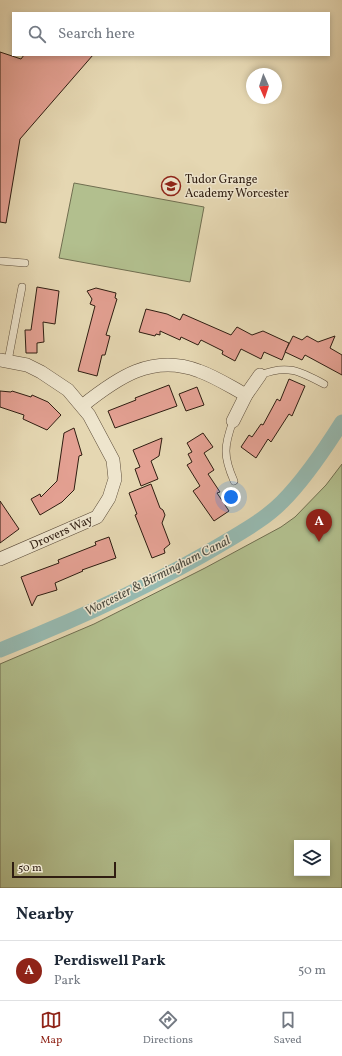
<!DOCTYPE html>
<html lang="en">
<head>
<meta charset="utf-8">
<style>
  body { margin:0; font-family:Vollkorn,serif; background:#f2f2f3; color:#1f2937 }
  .controls { position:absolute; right:12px; bottom:12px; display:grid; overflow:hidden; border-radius:0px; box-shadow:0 2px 6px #0003 }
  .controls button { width:36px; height:36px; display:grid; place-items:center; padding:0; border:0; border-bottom:1px solid #e0e1e3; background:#fff; color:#1f2937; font:20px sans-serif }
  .compass { position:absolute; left:246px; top:68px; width:36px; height:36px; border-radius:50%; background:#fff; box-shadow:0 2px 6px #0003; rotate:177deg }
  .scale { position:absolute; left:12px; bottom:10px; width:104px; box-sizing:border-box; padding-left:4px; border:2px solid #2f1d11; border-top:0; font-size:11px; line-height:14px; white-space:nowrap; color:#2f1d11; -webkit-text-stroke:3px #eee5cd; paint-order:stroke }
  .you { position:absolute; left:231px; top:497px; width:14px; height:14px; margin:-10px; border:3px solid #fff; border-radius:50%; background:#1a73e8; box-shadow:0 0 0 6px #1a73e833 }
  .badge { display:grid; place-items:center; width:26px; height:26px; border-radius:50%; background:#8f2418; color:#fff; font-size:13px; font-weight:700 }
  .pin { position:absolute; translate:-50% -33px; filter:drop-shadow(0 1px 2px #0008) }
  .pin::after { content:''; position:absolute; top:21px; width:14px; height:12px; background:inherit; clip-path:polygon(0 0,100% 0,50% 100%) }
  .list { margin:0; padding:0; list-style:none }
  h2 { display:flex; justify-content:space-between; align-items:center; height:52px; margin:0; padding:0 16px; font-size:17px }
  h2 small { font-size:13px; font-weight:400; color:#747a83 }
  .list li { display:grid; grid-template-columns:26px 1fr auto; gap:12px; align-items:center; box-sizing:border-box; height:60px; padding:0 16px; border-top:1px solid #e0e1e3 }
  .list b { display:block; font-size:15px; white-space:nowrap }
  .list p { margin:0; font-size:13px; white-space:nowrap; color:#747a83 }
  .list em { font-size:13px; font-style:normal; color:#747a83 }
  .icon { flex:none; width:22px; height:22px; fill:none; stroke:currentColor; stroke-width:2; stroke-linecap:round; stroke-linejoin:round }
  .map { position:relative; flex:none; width:342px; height:888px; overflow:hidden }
  .search { position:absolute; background:#fff; box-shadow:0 2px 6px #0003; left:12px; right:12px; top:12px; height:44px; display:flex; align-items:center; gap:10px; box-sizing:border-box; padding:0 14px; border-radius:0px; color:#747a83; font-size:15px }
  .sheet { height:112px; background:#fff }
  nav { display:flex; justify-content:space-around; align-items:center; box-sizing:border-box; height:56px; border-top:1px solid #e0e1e3; background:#fff; font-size:11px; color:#747a83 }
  nav a { display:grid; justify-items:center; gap:2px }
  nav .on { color:#8f2418 }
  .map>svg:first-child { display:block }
</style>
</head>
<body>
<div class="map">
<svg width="342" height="888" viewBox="0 0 342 888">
  <rect width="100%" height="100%" fill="#e5d7b2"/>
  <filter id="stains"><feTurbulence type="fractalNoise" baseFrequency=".005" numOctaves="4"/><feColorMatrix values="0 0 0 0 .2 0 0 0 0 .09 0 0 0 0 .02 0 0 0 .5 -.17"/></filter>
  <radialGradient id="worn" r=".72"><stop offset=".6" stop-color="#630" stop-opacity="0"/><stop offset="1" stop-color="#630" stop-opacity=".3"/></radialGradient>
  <!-- green -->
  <g fill="#b2bf8e" stroke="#706e50" fill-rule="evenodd">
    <path d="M74 183 204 207 190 282 59 258Z"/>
    <path d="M342 464V888H0V664L94 624 205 568 281 527 295 517 326 485ZM297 843H327V873H297Z"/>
  </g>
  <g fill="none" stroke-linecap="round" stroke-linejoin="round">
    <!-- canal -->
    <path stroke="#96b9b0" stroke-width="15" d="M0 650C75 620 156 584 225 542 245 530 265 519 282 502 305 479 325 449 342 422"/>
  </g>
  <!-- building -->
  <g fill="#e3a092" stroke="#2f1d11">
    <path d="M0 52 21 59 24 55H93L20 139 6 223 0 222Z"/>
    <path d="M37 287 59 291 55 324 43 322 44 342 37 343V353H26L25 330H31Z"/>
    <path d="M96 288 116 293 115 298 117 299 106 335 110 336 105 355H102L97 376 78 371 95 306 90 304 92 299 87 291Z"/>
    <path d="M146 309 167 314 180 320 183 314 231 335 237 327 252 335 263 331 289 343 282 360 264 352 261 359 241 349 235 361 222 354 223 351 201 340 198 345 181 337 180 340 160 331V335L156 334 155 336 139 332Z"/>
    <path d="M293 336 302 340 307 336 318 342 335 336 330 348 342 355V375L305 355 302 360 285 352Z"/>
    <path d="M289 379 305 386 292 416 289 414 271 442 268 439 256 458 241 447 249 435 252 437 261 424 263 425 277 399 280 401Z"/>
    <path d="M169 385 177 406 115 428 108 411 136 400 135 398Z"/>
    <path d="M197 387 204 405 186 411 179 394Z"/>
    <path d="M0 391 11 392 12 391 31 397 32 395 48 402 61 415 47 430 23 419 24 415 0 407Z"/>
    <path d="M74 428 82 455 79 456 74 490 62 502 40 515 31 499 40 494 41 497 57 481 64 433Z"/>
    <path d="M203 433 213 447 204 453 214 470 208 474 220 492 217 493 229 511 214 521 193 491 200 486 187 465 192 462 188 454 192 452 187 443Z"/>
    <path d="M162 438 159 456 151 461 158 479 141 486 135 469 140 467 133 450Z"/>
    <path d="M151 484 160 508 163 510 165 515 162 523 170 544 164 549 165 553 152 558 135 515 137 514 129 493Z"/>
    <path d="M0 501 19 529 0 543Z"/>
    <path d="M109 537 116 558 82 570 83 571 55 583 57 590 37 596 32 606 21 577 59 563 58 560 96 545 95 542Z"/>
  </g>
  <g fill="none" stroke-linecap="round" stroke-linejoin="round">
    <defs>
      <g id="lane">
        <path d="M0 261 25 263"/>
        <path d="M8 361 22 287"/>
        <path d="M260 375C287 364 300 371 324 384"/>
        <path d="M233 421C224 446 223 456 234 481"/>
      </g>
      <g id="street">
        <path d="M0 360 27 365 41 372 68 390 89 415 113 460 115 479 109 498 97 517 0 559"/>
        <path d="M82 406C117 378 152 353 199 371 216 377 231 387 246 395"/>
        <path d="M233 421 246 395 260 375"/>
      </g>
    </defs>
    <!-- lane casing -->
    <use href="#lane" stroke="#5c4c39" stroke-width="8"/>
    <!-- street casing -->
    <use href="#street" stroke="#5c4c39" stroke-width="14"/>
    <!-- lane -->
    <use href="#lane" stroke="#eee5cd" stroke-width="7"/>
    <!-- street -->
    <use href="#street" stroke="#eee5cd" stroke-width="13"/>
  </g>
  <!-- icons -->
  <defs>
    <symbol id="school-ring" viewBox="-11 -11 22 22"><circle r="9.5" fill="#eee5cd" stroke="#8f2418" stroke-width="1.5"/><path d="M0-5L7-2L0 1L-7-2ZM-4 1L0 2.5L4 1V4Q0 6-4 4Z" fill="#8f2418"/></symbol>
  </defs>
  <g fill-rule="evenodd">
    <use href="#school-ring" x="160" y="175" width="22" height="22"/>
  </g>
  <g text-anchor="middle" stroke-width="3" stroke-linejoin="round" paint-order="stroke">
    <!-- poi labels -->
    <g font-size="12" fill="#2f1d11" stroke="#eee5cd" text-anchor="start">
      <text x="185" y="183">Tudor Grange<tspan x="185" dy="14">Academy Worcester</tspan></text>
    </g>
    <!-- street labels -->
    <g font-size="12" fill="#2f1d11" stroke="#eee5cd">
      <text transform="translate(61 532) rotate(-24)" y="4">Drovers Way</text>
    </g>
    <!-- water labels -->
    <g font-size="13" font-style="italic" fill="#4e4c41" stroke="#eee5cd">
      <text transform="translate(157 575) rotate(-27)" y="5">Worcester &amp; Birmingham Canal</text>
    </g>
  </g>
  <rect width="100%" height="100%" filter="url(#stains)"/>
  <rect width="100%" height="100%" fill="url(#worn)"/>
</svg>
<div class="controls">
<button><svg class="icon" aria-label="layers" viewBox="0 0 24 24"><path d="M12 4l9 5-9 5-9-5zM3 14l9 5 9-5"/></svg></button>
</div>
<svg class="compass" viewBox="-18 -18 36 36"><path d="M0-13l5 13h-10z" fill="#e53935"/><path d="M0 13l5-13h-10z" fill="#747a83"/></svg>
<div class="scale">50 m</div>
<div class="you"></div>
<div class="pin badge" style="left:319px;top:542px">A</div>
<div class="search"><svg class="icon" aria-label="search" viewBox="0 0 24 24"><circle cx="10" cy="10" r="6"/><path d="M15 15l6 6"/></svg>Search here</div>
</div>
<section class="sheet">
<h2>Nearby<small></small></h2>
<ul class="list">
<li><span class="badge">A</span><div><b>Perdiswell Park</b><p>Park</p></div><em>50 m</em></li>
</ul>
</section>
<nav>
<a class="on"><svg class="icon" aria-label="map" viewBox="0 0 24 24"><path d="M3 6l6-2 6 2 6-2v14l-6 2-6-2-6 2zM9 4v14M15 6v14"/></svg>Map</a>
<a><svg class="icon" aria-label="directions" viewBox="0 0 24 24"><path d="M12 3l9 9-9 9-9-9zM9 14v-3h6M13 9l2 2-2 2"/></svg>Directions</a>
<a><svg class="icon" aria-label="saved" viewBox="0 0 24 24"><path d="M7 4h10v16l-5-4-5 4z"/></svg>Saved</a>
</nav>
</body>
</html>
